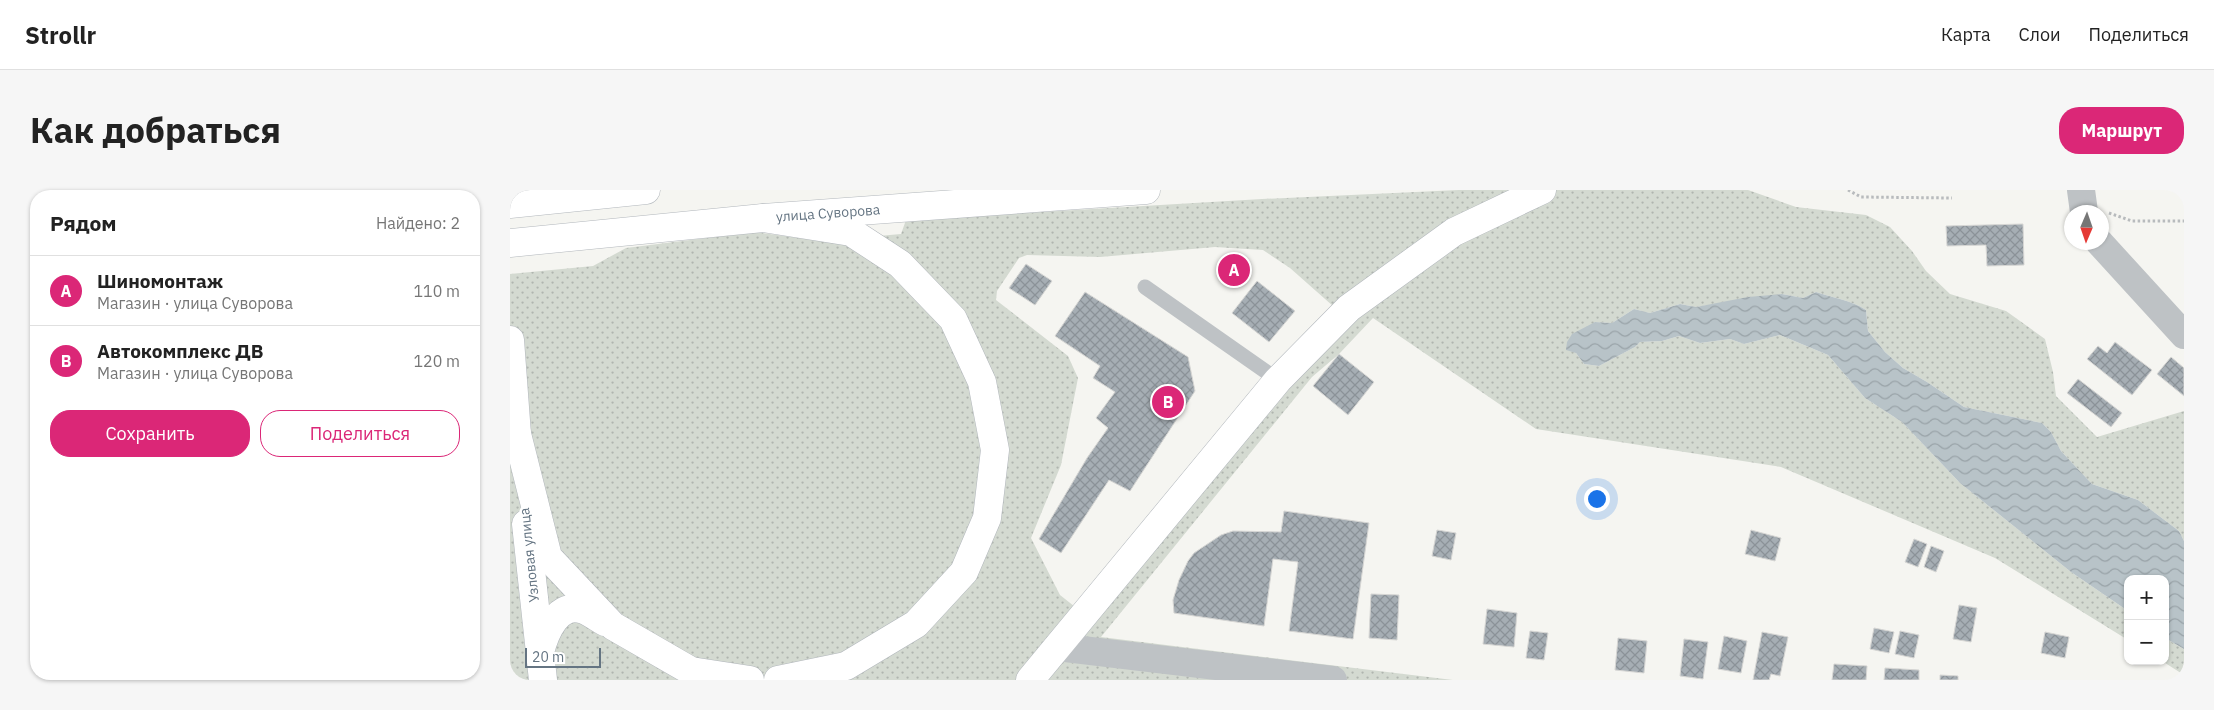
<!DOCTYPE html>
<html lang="ru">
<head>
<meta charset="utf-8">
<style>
  body { margin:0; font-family:"IBM Plex Sans",sans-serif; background:#f6f6f6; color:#222 }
  .controls { position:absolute; right:15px; bottom:15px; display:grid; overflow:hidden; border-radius:10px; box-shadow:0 1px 4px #0004 }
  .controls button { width:45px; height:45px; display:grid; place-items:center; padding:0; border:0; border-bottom:1px solid #e0e0e0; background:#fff; color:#222; font:25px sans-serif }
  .compass { position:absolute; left:1554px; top:15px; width:45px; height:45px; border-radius:50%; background:#fff; box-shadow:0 1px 4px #0004; rotate:182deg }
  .scale { position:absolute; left:15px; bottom:12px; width:76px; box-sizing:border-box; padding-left:5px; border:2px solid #647482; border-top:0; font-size:14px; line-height:18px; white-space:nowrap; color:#647482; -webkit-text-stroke:4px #fff; paint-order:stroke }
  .you { position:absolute; left:1086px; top:308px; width:18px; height:18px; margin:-12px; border:4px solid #fff; border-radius:50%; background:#1a73e8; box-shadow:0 0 0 8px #1a73e833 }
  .badge { display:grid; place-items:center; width:32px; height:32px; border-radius:50%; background:#db2777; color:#fff; font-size:16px; font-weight:700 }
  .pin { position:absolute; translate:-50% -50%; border:2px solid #fff; box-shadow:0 1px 5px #0006 }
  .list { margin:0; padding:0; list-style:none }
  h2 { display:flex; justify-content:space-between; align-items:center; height:65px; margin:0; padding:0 20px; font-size:21px }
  h2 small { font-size:16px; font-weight:400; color:#767676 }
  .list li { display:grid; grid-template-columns:32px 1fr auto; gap:15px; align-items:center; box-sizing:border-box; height:70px; padding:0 20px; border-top:1px solid #e0e0e0 }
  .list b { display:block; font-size:19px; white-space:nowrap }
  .list p { margin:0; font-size:16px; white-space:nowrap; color:#767676 }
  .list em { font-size:16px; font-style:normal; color:#767676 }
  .actions { display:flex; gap:10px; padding:15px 20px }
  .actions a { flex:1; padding:11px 0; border:1px solid #db2777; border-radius:20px; text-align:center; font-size:18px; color:#db2777 }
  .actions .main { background:#db2777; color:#fff }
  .map { position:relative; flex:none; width:1674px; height:490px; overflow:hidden; border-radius:20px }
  header { display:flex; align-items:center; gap:30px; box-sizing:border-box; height:70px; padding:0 25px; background:#fff; border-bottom:1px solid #e0e0e0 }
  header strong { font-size:24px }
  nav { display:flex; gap:28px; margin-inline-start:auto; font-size:18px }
  .intro { display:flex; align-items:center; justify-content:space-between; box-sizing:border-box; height:120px; padding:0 30px }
  h1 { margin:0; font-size:35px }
  .button { padding:12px 22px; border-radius:20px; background:#db2777; color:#fff; font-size:18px; font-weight:700 }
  main { display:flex; gap:30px; padding:0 30px }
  aside { flex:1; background:#fff; border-radius:20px; box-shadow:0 1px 4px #0004 }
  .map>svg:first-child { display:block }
</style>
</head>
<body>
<header>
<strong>Strollr</strong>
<nav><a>Карта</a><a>Слои</a><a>Поделиться</a></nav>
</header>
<div class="intro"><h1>Как добраться</h1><a class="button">Маршрут</a></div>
<main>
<aside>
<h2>Рядом<small>Найдено: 2</small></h2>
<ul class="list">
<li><span class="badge">A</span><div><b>Шиномонтаж</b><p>Магазин · улица Суворова</p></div><em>110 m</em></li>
<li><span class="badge">B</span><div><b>Автокомплекс ДВ</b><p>Магазин · улица Суворова</p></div><em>120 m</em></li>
</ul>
<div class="actions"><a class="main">Сохранить</a><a>Поделиться</a></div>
</aside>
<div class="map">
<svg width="1674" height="490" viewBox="0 0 1674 490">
  <defs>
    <pattern id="grass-dots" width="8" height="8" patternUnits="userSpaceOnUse" patternTransform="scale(1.25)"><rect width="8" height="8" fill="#d4dad1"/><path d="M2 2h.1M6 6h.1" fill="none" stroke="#b0b5af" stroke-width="1.8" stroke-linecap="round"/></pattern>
    <pattern id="water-waves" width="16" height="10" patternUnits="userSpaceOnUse" patternTransform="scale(1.25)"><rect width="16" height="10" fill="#b8c3c8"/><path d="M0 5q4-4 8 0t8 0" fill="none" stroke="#99a3a8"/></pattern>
    <pattern id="building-cross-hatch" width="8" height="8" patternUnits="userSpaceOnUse" patternTransform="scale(1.25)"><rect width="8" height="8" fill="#a6aeb4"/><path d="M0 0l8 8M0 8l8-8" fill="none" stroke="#8b9298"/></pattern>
  </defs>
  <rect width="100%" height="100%" fill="#f5f5f1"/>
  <!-- grass -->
  <g fill="url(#grass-dots)" fill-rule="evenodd">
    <path d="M949 0H1238L1286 17 1356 25 1380 37 1402 61 1416 81 1440 104 1496 121 1535 149 1543 182 1546 206 1587 247 1674 221V351L1669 341 1628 310 1582 294 1551 261 1541 242 1532 233 1454 217 1417 192 1393 178 1375 162 1358 141 1356 120C1341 110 1323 108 1306 102L1293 108 1272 104 1186 117 1170 114 1140 123 1124 119 1102 133 1085 132 1066 163 1074 174 1089 176 1125 157 1130 152 1152 151 1169 146 1190 153 1220 149 1234 154 1270 145 1318 165 1355 208 1392 232 1450 293 1561 382 1618 421V450L1485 368 1271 277 1026 239 863 128 829 164 802 187 591 447 943 490H0V84L83 76 116 58 244 42 312 51 391 44 396 30 752 9ZM705 57 753 60 780 78 832 124 574 424 550 405 521 348 551 275 568 188 558 166 486 110 487 101 509 68 517 65 590 67Z"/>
    <path d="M1655 448 1674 459V485L1652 471H1655Z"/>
  </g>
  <!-- water -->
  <path fill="url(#water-waves)" d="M1306 102C1323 108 1341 110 1356 120L1358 141 1375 162 1393 178 1417 192 1454 217 1532 233 1541 242 1551 261 1582 294 1628 310 1669 341 1674 351V459L1655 448V389H1618V421L1561 382 1450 293 1392 232 1355 208 1318 165 1270 145 1234 154 1220 149 1190 153 1169 146 1152 151 1130 152 1125 157 1089 176 1074 174 1066 163 1056 160 1057 152 1062 144 1085 132 1102 133 1124 119 1140 123 1170 114 1186 117 1238 107 1272 104 1293 108Z"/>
  <!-- building -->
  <g fill="url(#building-cross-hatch)" stroke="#d6d6d4">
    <path d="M1513 34 1514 75 1477 76 1476 55 1437 56 1436 36Z"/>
    <path d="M718 67 740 82 730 97 708 81Z"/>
    <path d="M516 74 542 91 525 115 499 98Z"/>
    <path d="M747 91 785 121 759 152 722 123Z"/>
    <path d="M575 102 678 167 685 201 620 301 599 290 551 363 529 349 577 268 598 238 586 228 605 202 583 188 590 176 545 146Z"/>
    <path d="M1605 152 1642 180 1622 205 1577 169 1588 156 1597 163Z"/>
    <path d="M829 164 864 192 838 225 803 196Z"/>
    <path d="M1661 167 1674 178V206L1647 184Z"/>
    <path d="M1568 189 1612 223 1601 237 1557 203Z"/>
    <path d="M774 321 859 333 843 449 779 441 788 372 763 369 754 436 664 423 663 410 669 390 678 371 684 363 711 345 723 341 771 342Z"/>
    <path d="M927 340 946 343 941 370 922 366Z"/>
    <path d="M1241 340 1271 348 1265 371 1235 364Z"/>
    <path d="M1404 349 1417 354 1408 377 1395 372Z"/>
    <path d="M1421 356 1434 361 1426 382 1414 377Z"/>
    <path d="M861 404 889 405 887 450 859 448Z"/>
    <path d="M1449 415 1467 418 1461 452 1443 449Z"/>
    <path d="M977 419 1007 423 1004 457 973 454Z"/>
    <path d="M1364 438 1384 442 1379 463 1360 459Z"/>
    <path d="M1020 441 1038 443 1034 470 1016 468Z"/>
    <path d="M1390 441 1409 445 1404 468 1385 464Z"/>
    <path d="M1252 442 1278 447 1270 486 1261 484 1259 490H1243Z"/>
    <path d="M1535 442 1559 447 1555 468 1531 463Z"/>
    <path d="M1214 446 1237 451 1231 483 1208 479Z"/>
    <path d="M1108 448 1137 451 1134 483 1105 480Z"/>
    <path d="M1174 449 1198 452 1193 489 1170 486Z"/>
    <path d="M1324 474 1357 476 1356 490H1322Z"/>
    <path d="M1375 478 1409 480V490H1374Z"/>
    <path d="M1430 485 1448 486V490H1430Z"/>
  </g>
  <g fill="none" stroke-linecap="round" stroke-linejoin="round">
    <defs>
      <g id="secondary">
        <path d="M0 14 136 0"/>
        <path d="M253 28 341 42 390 74 443 129 472 192 485 260 477 328 454 382 406 434 336 476 268 490"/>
        <path d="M0 53 253 28 636 0"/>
        <path d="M0 150 8 258"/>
        <path d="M6 240 38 367 103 436 181 481 240 490"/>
        <path d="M16 334 33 490"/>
        <path d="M30 462C35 443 48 410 74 420 81 423 88 428 95 432"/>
        <path d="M520 490 768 190 839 118 944 42 1032 0"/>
      </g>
    </defs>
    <!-- secondary casing -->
    <use href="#secondary" stroke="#b2b7bc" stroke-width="29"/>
    <!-- path -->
    <g stroke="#b8bbbd" stroke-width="3" stroke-dasharray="2.5 2.5" stroke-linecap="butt">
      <path d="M1338 0 1351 7 1442 8"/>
      <path d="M1599 23 1622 31H1674"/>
    </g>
    <!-- lane -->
    <path stroke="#bec2c5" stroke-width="15" d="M635 97 768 190"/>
    <!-- street -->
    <g stroke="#bec2c5" stroke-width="28">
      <path d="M1571 0 1574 22"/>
      <path d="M1589 52 1674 145"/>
      <path d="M547 457 823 490"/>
    </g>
    <!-- secondary -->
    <use href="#secondary" stroke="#fff" stroke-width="28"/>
  </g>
  <g text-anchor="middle" stroke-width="5" stroke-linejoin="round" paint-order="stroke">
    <!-- street labels -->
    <g font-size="14" fill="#647482" stroke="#fff">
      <text transform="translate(318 23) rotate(-4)" y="5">улица Суворова</text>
      <text transform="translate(19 365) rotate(-96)" y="5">Узловая улица</text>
    </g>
  </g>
</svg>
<div class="controls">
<button>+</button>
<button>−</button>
</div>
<svg class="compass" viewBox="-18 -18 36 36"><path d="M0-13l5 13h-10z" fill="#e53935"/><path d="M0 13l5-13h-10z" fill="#767676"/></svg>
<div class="scale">20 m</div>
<div class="you"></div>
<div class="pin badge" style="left:724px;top:80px">A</div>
<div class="pin badge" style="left:658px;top:212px">B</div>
</div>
</main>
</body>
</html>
